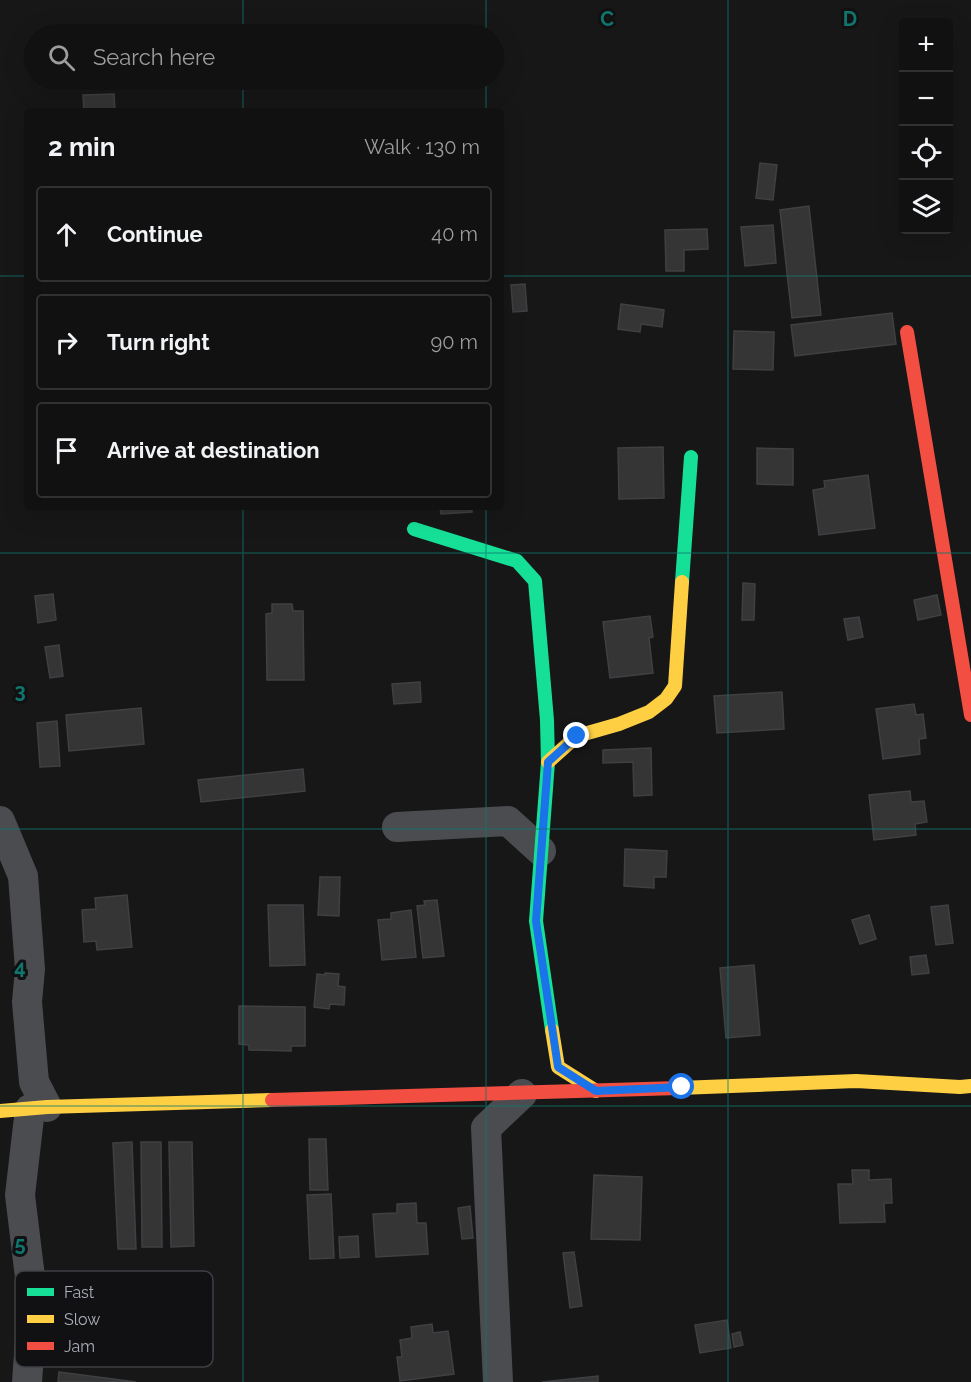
<!DOCTYPE html>
<html lang="en">
<head>
<meta charset="utf-8">
<style>
  body { margin:0; font-family:Raleway,sans-serif; background:#1a1a1a; color:#f1f3f6 }
  .controls { position:absolute; right:18px; top:18px; display:grid; overflow:hidden; border-radius:6px; box-shadow:0 6px 24px #0002 }
  .controls button { width:54px; height:54px; display:grid; place-items:center; padding:0; border:0; border-bottom:2px solid #303131; background:#111; color:#f1f3f6; font:30px sans-serif }
  .stop { position:absolute; width:18px; height:18px; margin:-14px; border:4px solid #1a73e8; border-radius:50%; background:#fff }
  .stop.end { background:#1a73e8; border-color:#fff; box-shadow:0 2px 6px #0008 }
  .list { margin:0; padding:0; list-style:none }
  h2 { display:flex; justify-content:space-between; align-items:center; height:78px; margin:0; padding:0 24px; font-size:26px }
  h2 small { font-size:20px; font-weight:400; color:#9c9d9f }
  .list li { display:grid; grid-template-columns:39px 1fr auto; gap:18px; align-items:center; box-sizing:border-box; height:96px; margin:0 12px 12px; padding:0 12px; border:2px solid #303131; border-radius:6px }
  .list b { display:block; font-size:22px; white-space:nowrap }
  .list em { font-size:20px; font-style:normal; color:#9c9d9f }
  .icon { flex:none; width:33px; height:33px; fill:none; stroke:currentColor; stroke-width:2; stroke-linecap:round; stroke-linejoin:round }
  .map { position:relative; flex:none; width:971px; height:1382px; overflow:hidden }
  .search { position:absolute; background:#111; box-shadow:0 6px 24px #0002; left:24px; top:24px; width:480px; height:66px; display:flex; align-items:center; gap:15px; box-sizing:border-box; padding:0 21px; border-radius:33px; color:#9c9d9f; font-size:22px }
  .panel { position:absolute; background:#111; box-shadow:0 6px 24px #0002; left:24px; top:108px; width:480px; height:402px; border-radius:6px }
  .map>svg:first-child { display:block }
</style>
</head>
<body>
<div class="map">
<svg width="971" height="1382" viewBox="0 0 971 1382">
  <rect width="100%" height="100%" fill="#171717"/>
  <!-- building -->
  <g fill="#353536" stroke="#3f4043" stroke-width="1.5">
    <path d="M114 94 115 111H84L83 95Z"/>
    <path d="M760 163 777 165 773 200 756 198Z"/>
    <path d="M809 206 821 315 792 318 780 210Z"/>
    <path d="M773 225 776 263 745 266 741 227Z"/>
    <path d="M707 229 708 249 684 250V271H666L665 230Z"/>
    <path d="M525 284 527 311 513 312 511 285Z"/>
    <path d="M621 304 664 310 662 327 641 324 640 332 618 329Z"/>
    <path d="M892 313 896 344 795 356 791 325Z"/>
    <path d="M734 331 774 332 773 370 733 369Z"/>
    <path d="M663 447 664 498 619 499 618 448Z"/>
    <path d="M757 448 793 449V485L757 484Z"/>
    <path d="M868 475 875 528 819 535 813 490 825 488 824 481Z"/>
    <path d="M440 507H472V512L441 514Z"/>
    <path d="M743 583 755 584 754 620H742Z"/>
    <path d="M53 594 56 620 38 623 35 596Z"/>
    <path d="M937 595 941 615 918 620 914 600Z"/>
    <path d="M272 604H292L293 611H303L304 680H267L266 614 272 613Z"/>
    <path d="M650 616 653 637 649 638 653 673 610 678 603 622Z"/>
    <path d="M859 617 863 637 848 640 844 619Z"/>
    <path d="M59 645 63 676 50 678 45 647Z"/>
    <path d="M420 682 421 702 394 704 392 684Z"/>
    <path d="M782 692 784 729 717 733 714 696Z"/>
    <path d="M914 704 916 715 923 714 926 738 919 739 920 754 883 759 876 709Z"/>
    <path d="M141 708 144 744 69 751 66 715Z"/>
    <path d="M57 721 60 766 40 767 37 723Z"/>
    <path d="M651 748 652 795 634 796 633 762 603 763V750Z"/>
    <path d="M303 769 305 791 201 802 198 780Z"/>
    <path d="M910 791 911 802 924 801 927 822 915 824 916 835 874 840 869 795Z"/>
    <path d="M625 849 667 851 666 877H654V888L624 886Z"/>
    <path d="M320 877H340L339 916 318 915Z"/>
    <path d="M127 895 132 947 97 950 96 941 84 942 82 910 96 909 95 898Z"/>
    <path d="M437 900 444 956 423 958 417 906 425 905 424 901Z"/>
    <path d="M268 905H303L305 965 270 966Z"/>
    <path d="M948 905 953 943 936 945 931 907Z"/>
    <path d="M411 910 416 957 382 960 378 920 391 919V913Z"/>
    <path d="M869 915 876 939 860 944 852 920Z"/>
    <path d="M926 955 929 973 912 975 910 957Z"/>
    <path d="M754 965 760 1035 726 1038 720 968Z"/>
    <path d="M325 973 339 974 338 986 345 987 344 1005 330 1004 329 1009 314 1007 317 974 325 975Z"/>
    <path d="M239 1006 305 1007V1046H291V1051L249 1050V1045L239 1044Z"/>
    <path d="M309 1139H326L328 1190H310Z"/>
    <path d="M132 1142 136 1249H118L113 1143Z"/>
    <path d="M141 1142H161L162 1247H142Z"/>
    <path d="M169 1142H192L194 1246 171 1247Z"/>
    <path d="M852 1170H869V1180L891 1179 892 1203H884L885 1222 840 1223 838 1184H853Z"/>
    <path d="M594 1175 642 1177 640 1240 591 1239Z"/>
    <path d="M331 1194 334 1258 310 1259 307 1195Z"/>
    <path d="M416 1203 417 1223H426L428 1254 376 1257 373 1214 397 1213V1204Z"/>
    <path d="M470 1206 473 1238 462 1239 458 1208Z"/>
    <path d="M358 1236 359 1257 340 1258 339 1237Z"/>
    <path d="M574 1252 582 1306 570 1308 563 1253Z"/>
    <path d="M727 1320 731 1348 700 1353 695 1325Z"/>
    <path d="M432 1324 433 1333 448 1331 454 1374 400 1381 397 1357H402L400 1340 412 1338 411 1327Z"/>
    <path d="M740 1332 743 1345 734 1347 732 1334Z"/>
    <path d="M59 1372 136 1382H58Z"/>
    <path d="M598 1376V1382H542Z"/>
  </g>
  <g fill="none" stroke-linecap="round" stroke-linejoin="round">
    <!-- street -->
    <g stroke="#4b4c50" stroke-width="30">
      <path d="M0 821 23 876 30 969 27 1002 34 1082 47 1107"/>
      <path d="M397 827 508 821 541 851"/>
      <path d="M27 1382 30 1340V1277L20 1195 30 1109"/>
      <path d="M498 1382 486 1128 522 1094"/>
    </g>
    <!-- fast -->
    <g stroke="#16e098" stroke-width="14">
      <path d="M414 529 517 561 535 581 547 720 548 762 536 921 552 1030"/>
      <path d="M682 582 691 457"/>
    </g>
    <!-- slow -->
    <g stroke="#ffcf43" stroke-width="14">
      <path d="M548 762 577 736 619 724 649 712 666 699 675 686 682 582"/>
      <path d="M552 1030 558 1067 596 1091"/>
      <path d="M679 1088 856 1081 960 1087 971 1086"/>
      <path d="M0 1111 47 1107 272 1100"/>
    </g>
    <!-- jam -->
    <g stroke="#f24e42" stroke-width="14">
      <path d="M907 332 971 715"/>
      <path d="M272 1100C408 1096 544 1093 679 1088"/>
    </g>
  </g>
  <g fill="none" stroke-linecap="round" stroke-linejoin="round">
    <!-- route -->
    <path stroke="#1a73e8" stroke-width="8" d="M577 736 548 762 536 921 558 1067 596 1091 682 1087"/>
  </g>
  <!-- grid -->
  <path fill="none" stroke="#0f766e" stroke-width="1.5" stroke-opacity="0.55" d="M243 0V34M486 0V34M728 0V1382M243 80V111M486 80V111M0 276H27M501 276H971M243 507V1382M486 507V1382M0 553H971M0 829H971M0 1106H971"/>
  <!-- legend -->
  <rect x="15" y="1271" width="198" height="96" rx="9" fill="#111113" stroke="#3e4045" stroke-width="1.5"/>
  <rect x="27" y="1288" width="27" height="8" fill="#16e098"/>
  <rect x="27" y="1315" width="27" height="8" fill="#ffcf43"/>
  <rect x="27" y="1342" width="27" height="8" fill="#f24e42"/>
  <g font-size="16" fill="#a8adb8">
    <text x="64" y="1298">Fast</text>
    <text x="64" y="1325">Slow</text>
    <text x="64" y="1352">Jam</text>
  </g>
  <g font-size="20" text-anchor="middle" font-weight="bold" fill="#0f766e" stroke="#111113" stroke-width="6" stroke-linejoin="round" paint-order="stroke">
    <text x="607" y="26">C</text>
    <text x="850" y="26">D</text>
    <text x="20" y="698">3</text>
    <text x="20" y="974">4</text>
    <text x="20" y="1251">5</text>
  </g>
</svg>
<div class="controls">
<button>+</button>
<button>−</button>
<button><svg class="icon" aria-label="locate" viewBox="0 0 24 24"><circle cx="12" cy="12" r="6"/><path d="M12 2v4M12 18v4M2 12h4M18 12h4"/></svg></button>
<button><svg class="icon" aria-label="layers" viewBox="0 0 24 24"><path d="M12 4l9 5-9 5-9-5zM3 14l9 5 9-5"/></svg></button>
</div>
<div class="stop" style="left:682px;top:1087px"></div>
<div class="stop end" style="left:577px;top:736px"></div>
<div class="search"><svg class="icon" aria-label="search" viewBox="0 0 24 24"><circle cx="10" cy="10" r="6"/><path d="M15 15l6 6"/></svg>Search here</div>
<section class="panel">
<h2>2 min<small>Walk · 130 m</small></h2>
<ul class="list">
<li><svg class="icon" aria-label="ahead" viewBox="0 0 24 24"><path d="M12 20V5M6 11l6-6 6 6"/></svg><div><b>Continue</b></div><em>40 m</em></li>
<li><svg class="icon" aria-label="right" viewBox="0 0 24 24"><path d="M7 20v-9h11M14 6l5 5-5 5"/></svg><div><b>Turn right</b></div><em>90 m</em></li>
<li><svg class="icon" aria-label="arrive" viewBox="0 0 24 24"><path d="M6 21V4h12l-3 4 3 4H6"/></svg><div><b>Arrive at destination</b></div></li>
</ul>
</section>
</div>
</body>
</html>
